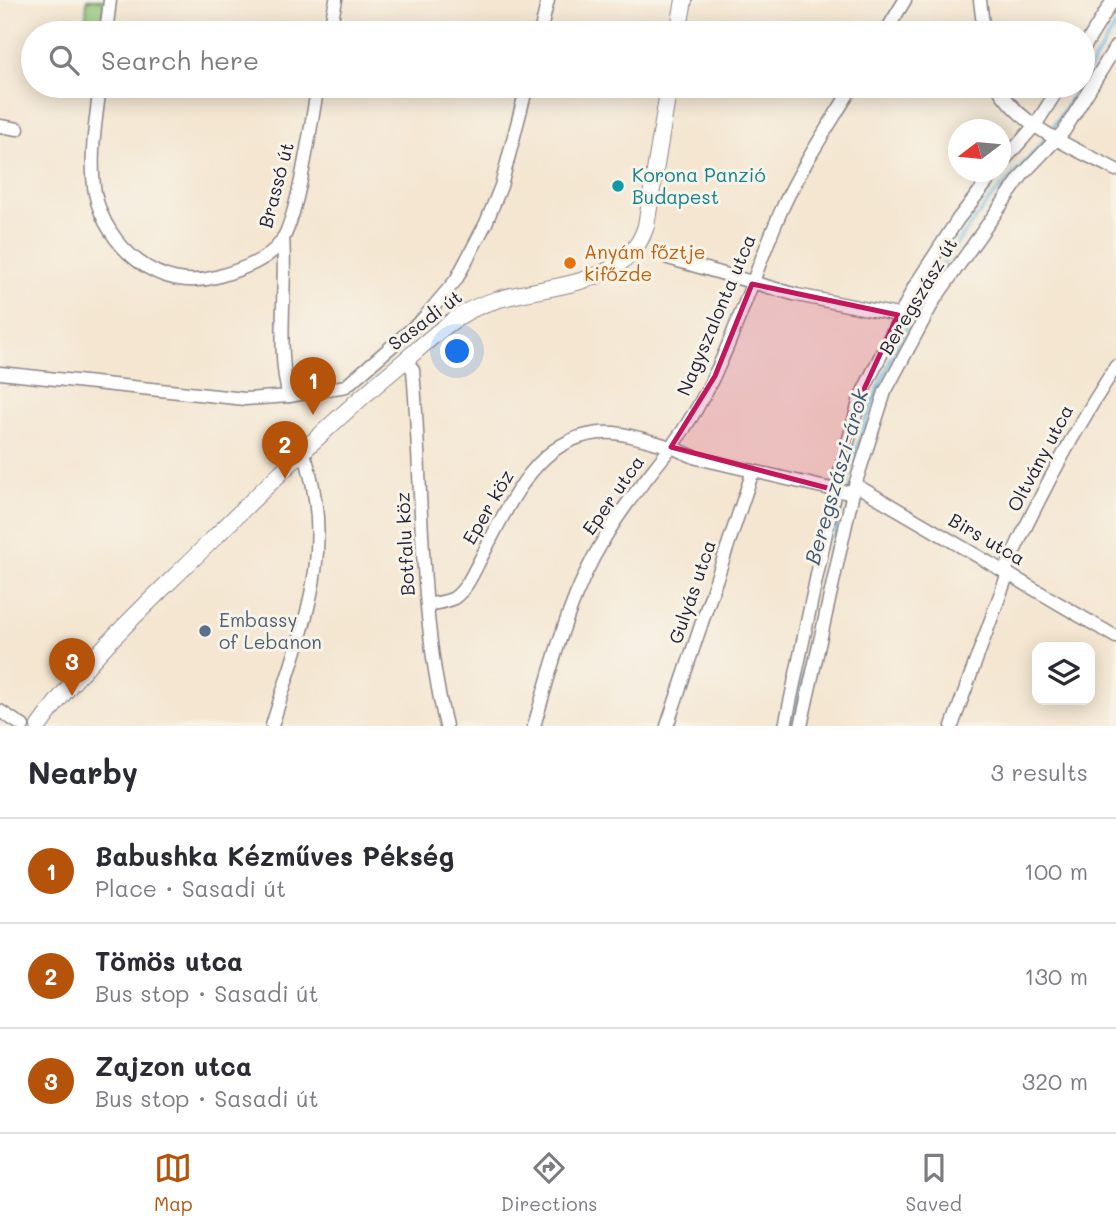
<!DOCTYPE html>
<html lang="en">
<head>
<meta charset="utf-8">
<style>
  body { margin:0; font-family:Mali,sans-serif; background:#f2f2f3; color:#2b2b33 }
  .controls { position:absolute; right:21px; bottom:21px; display:grid; overflow:hidden; border-radius:14px; box-shadow:0 4px 18px #0003 }
  .controls button { width:63px; height:63px; display:grid; place-items:center; padding:0; border:0; border-bottom:2px solid #e1e1e2; background:#fff; color:#2b2b33; font:35px sans-serif }
  .compass { position:absolute; left:948px; top:119px; width:63px; height:63px; border-radius:50%; background:#fff; box-shadow:0 4px 18px #0003; rotate:254deg }
  .you { position:absolute; left:458px; top:352px; width:24px; height:24px; margin:-18px; border:5px solid #fff; border-radius:50%; background:#1a73e8; box-shadow:0 0 0 10px #1a73e833 }
  .badge { display:grid; place-items:center; width:46px; height:46px; border-radius:50%; background:#b45309; color:#fff; font-size:23px; font-weight:700 }
  .pin { position:absolute; translate:-50% -58px; filter:drop-shadow(0 2px 4px #0008) }
  .pin::after { content:''; position:absolute; top:37px; width:24px; height:21px; background:inherit; clip-path:polygon(0 0,100% 0,50% 100%) }
  .list { margin:0; padding:0; list-style:none }
  h2 { display:flex; justify-content:space-between; align-items:center; height:91px; margin:0; padding:0 28px; font-size:30px }
  h2 small { font-size:23px; font-weight:400; color:#7c7c81 }
  .list li { display:grid; grid-template-columns:46px 1fr auto; gap:21px; align-items:center; box-sizing:border-box; height:105px; padding:0 28px; border-top:2px solid #e1e1e2 }
  .list b { display:block; font-size:26px; white-space:nowrap }
  .list p { margin:0; font-size:23px; white-space:nowrap; color:#7c7c81 }
  .list em { font-size:23px; font-style:normal; color:#7c7c81 }
  .icon { flex:none; width:38px; height:38px; fill:none; stroke:currentColor; stroke-width:2; stroke-linecap:round; stroke-linejoin:round }
  .map { position:relative; flex:none; width:1116px; height:726px; overflow:hidden }
  .search { position:absolute; background:#fff; box-shadow:0 4px 18px #0003; left:21px; right:21px; top:21px; height:77px; display:flex; align-items:center; gap:18px; box-sizing:border-box; padding:0 24px; border-radius:38px; color:#7c7c81; font-size:26px }
  .sheet { height:406px; background:#fff }
  nav { display:flex; justify-content:space-around; align-items:center; box-sizing:border-box; height:98px; border-top:2px solid #e1e1e2; background:#fff; font-size:19px; color:#7c7c81 }
  nav a { display:grid; justify-items:center; gap:4px }
  nav .on { color:#b45309 }
  .map>svg:first-child { display:block }
</style>
</head>
<body>
<div class="map">
<svg width="1116" height="726" viewBox="0 0 1116 726">
  <rect width="100%" height="100%" fill="#f7f3e8"/>
  <filter id="ink" filterUnits="userSpaceOnUse"><feTurbulence type="fractalNoise" baseFrequency=".0143" numOctaves="2"/><feDisplacementMap in="SourceGraphic" scale="14" xChannelSelector="R" yChannelSelector="G"/><feConvolveMatrix kernelMatrix="1 2 1 2 8 2 1 2 1" color-interpolation-filters="sRGB"/></filter>
  <filter id="wash" filterUnits="userSpaceOnUse"><feTurbulence type="fractalNoise" baseFrequency=".00686" numOctaves="4" result="noise"/><feDisplacementMap in="SourceGraphic" scale="28" xChannelSelector="R" yChannelSelector="G"/><feGaussianBlur stdDeviation="1.57" result="paint"/><feColorMatrix in="noise" values="0 0 0 0 0 0 0 0 0 0 0 0 0 0 0 0 0 1.4 0 .05"/><feComposite in="paint" operator="in"/></filter>
  <g filter="url(#wash)">
    <rect width="100%" height="100%" fill="#f4e6d1"/>
    <!-- green -->
    <path fill="#93c778" stroke="#5a745a" stroke-width="2" d="M87 0H104L101 33H85Z"/>
    <g fill="none" stroke-linecap="round" stroke-linejoin="round">
      <!-- stream -->
      <g stroke="#66bae2" stroke-width="3.5">
        <path d="M1083 79 1116 25"/>
        <path d="M1050 132 1079 86"/>
        <path d="M846 488C871 385 919 290 985 206 1004 182 1028 162 1046 138"/>
        <path d="M792 726 844 496"/>
      </g>
    </g>
  </g>
  <g filter="url(#ink)">
    <g fill="none" stroke-linecap="round" stroke-linejoin="round">
      <defs>
        <g id="minor">
          <path d="M980 0 984 33"/>
          <path d="M106 33 110 0"/>
          <path d="M329 33 336 0"/>
          <path d="M540 33 548 0"/>
          <path d="M885 33 905 0"/>
          <path d="M1083 49 1113 0"/>
          <path d="M100 86C96 120 89 158 95 193 106 248 160 293 216 277 238 271 268 261 281 242 299 215 311 121 318 86"/>
          <path d="M997 86C1021 128 1075 148 1116 170"/>
          <path d="M0 126 18 129"/>
          <path d="M1000 165 1036 124 1060 86"/>
          <path d="M283 238C287 287 276 351 289 396"/>
          <path d="M668 258 797 295 898 315"/>
          <path d="M406 360 413 370C423 488 418 611 446 726"/>
          <path d="M0 373 245 399 289 396 346 386 423 319 456 280 486 223 501 186 527 86"/>
          <path d="M1005 571C1037 500 1074 431 1116 366"/>
          <path d="M428 605C436 603 446 602 454 598 467 589 474 571 481 558 510 504 539 428 614 433 633 435 653 442 671 447 725 377 746 291 781 211 801 167 828 127 853 86"/>
          <path d="M0 711 23 726"/>
          <path d="M272 726C301 629 339 552 303 450"/>
          <path d="M534 726C553 662 569 596 604 539 623 506 648 477 671 447L697 458 835 490 845 492 861 488 1116 637"/>
          <path d="M667 726 753 471"/>
          <path d="M785 726 835 490 860 398 914 287 958 219 995 172"/>
          <path d="M801 726 854 488 885 392 935 299 1023 174 1064 131 1116 46"/>
          <path d="M952 726 1008 573"/>
        </g>
        <g id="tertiary">
          <path d="M678 33 684 0"/>
          <path d="M39 726C87 657 153 599 212 540 274 479 335 418 402 363 421 347 439 329 460 316 516 278 623 301 646 226L669 86"/>
        </g>
      </defs>
      <!-- minor casing -->
      <use href="#minor" stroke="#8b8486" stroke-width="15"/>
      <!-- tertiary casing -->
      <use href="#tertiary" stroke="#8b8486" stroke-width="18"/>
      <!-- minor -->
      <use href="#minor" stroke="#fff" stroke-width="12"/>
      <!-- tertiary -->
      <use href="#tertiary" stroke="#fff" stroke-width="16"/>
    </g>
  </g>
  <!-- marked area -->
  <path fill="#c2185b" fill-opacity="0.2" stroke="#c2185b" stroke-width="5" stroke-linejoin="round" d="M752 284 898 315 860 398 835 490 671 447 715 376Z"/>
  <!-- markers -->
  <circle fill="#0f9aa8" stroke="#f7f3e8" stroke-width="2.5" cx="618" cy="186" r="7"/>
  <circle fill="#e8710a" stroke="#f7f3e8" stroke-width="2.5" cx="570" cy="263" r="7"/>
  <circle fill="#5c6f8a" stroke="#f7f3e8" stroke-width="2.5" cx="205" cy="631" r="7"/>
  <g text-anchor="middle" stroke-width="6" stroke-linejoin="round" paint-order="stroke">
    <!-- culture labels -->
    <g font-size="19" fill="#0d838f" stroke="#f7f3e8" text-anchor="start">
      <text x="632" y="182">Korona Panzió<tspan x="632" dy="22">Budapest</tspan></text>
    </g>
    <!-- street labels -->
    <g font-size="19" fill="#22223b" stroke="#f7f3e8">
      <text transform="translate(276 185) rotate(-75)" y="7">Brassó út</text>
      <text transform="translate(918 296) rotate(-59)" y="7">Beregszász út</text>
      <text transform="translate(716 315) rotate(-67)" y="7">Nagyszalonta utca</text>
      <text transform="translate(425 320) rotate(-37)" y="7">Sasadi út</text>
      <text transform="translate(1040 458) rotate(-62)" y="7">Oltvány utca</text>
      <text transform="translate(613 495) rotate(-55)" y="7">Eper utca</text>
      <text transform="translate(488 507) rotate(-60)" y="7">Eper köz</text>
      <text transform="translate(987 539) rotate(30)" y="7">Birs utca</text>
      <text transform="translate(405 544) rotate(-93)" y="7">Botfalu köz</text>
      <text transform="translate(692 592) rotate(-71)" y="7">Gulyás utca</text>
    </g>
    <!-- food labels -->
    <g font-size="19" fill="#c56008" stroke="#f7f3e8" text-anchor="start">
      <text x="584" y="259">Anyám főztje<tspan x="584" dy="22">kifőzde</tspan></text>
    </g>
    <!-- service labels -->
    <g font-size="19" fill="#4e5e75" stroke="#f7f3e8" text-anchor="start">
      <text x="219" y="627">Embassy<tspan x="219" dy="22">of Lebanon</tspan></text>
    </g>
    <!-- water labels -->
    <g font-size="21" font-style="italic" fill="#3a5775" stroke="#f7f3e8">
      <text transform="translate(837 477) rotate(-74)" y="7">Beregszászi-árok</text>
    </g>
  </g>
</svg>
<div class="controls">
<button><svg class="icon" aria-label="layers" viewBox="0 0 24 24"><path d="M12 4l9 5-9 5-9-5zM3 14l9 5 9-5"/></svg></button>
</div>
<svg class="compass" viewBox="-18 -18 36 36"><path d="M0-13l5 13h-10z" fill="#e53935"/><path d="M0 13l5-13h-10z" fill="#7c7c81"/></svg>
<div class="you"></div>
<div class="pin badge" style="left:313px;top:415px">1</div>
<div class="pin badge" style="left:285px;top:479px">2</div>
<div class="pin badge" style="left:72px;top:696px">3</div>
<div class="search"><svg class="icon" aria-label="search" viewBox="0 0 24 24"><circle cx="10" cy="10" r="6"/><path d="M15 15l6 6"/></svg>Search here</div>
</div>
<section class="sheet">
<h2>Nearby<small>3 results</small></h2>
<ul class="list">
<li><span class="badge">1</span><div><b>Babushka Kézműves Pékség</b><p>Place · Sasadi út</p></div><em>100 m</em></li>
<li><span class="badge">2</span><div><b>Tömös utca</b><p>Bus stop · Sasadi út</p></div><em>130 m</em></li>
<li><span class="badge">3</span><div><b>Zajzon utca</b><p>Bus stop · Sasadi út</p></div><em>320 m</em></li>
</ul>
</section>
<nav>
<a class="on"><svg class="icon" aria-label="map" viewBox="0 0 24 24"><path d="M3 6l6-2 6 2 6-2v14l-6 2-6-2-6 2zM9 4v14M15 6v14"/></svg>Map</a>
<a><svg class="icon" aria-label="directions" viewBox="0 0 24 24"><path d="M12 3l9 9-9 9-9-9zM9 14v-3h6M13 9l2 2-2 2"/></svg>Directions</a>
<a><svg class="icon" aria-label="saved" viewBox="0 0 24 24"><path d="M7 4h10v16l-5-4-5 4z"/></svg>Saved</a>
</nav>
</body>
</html>
